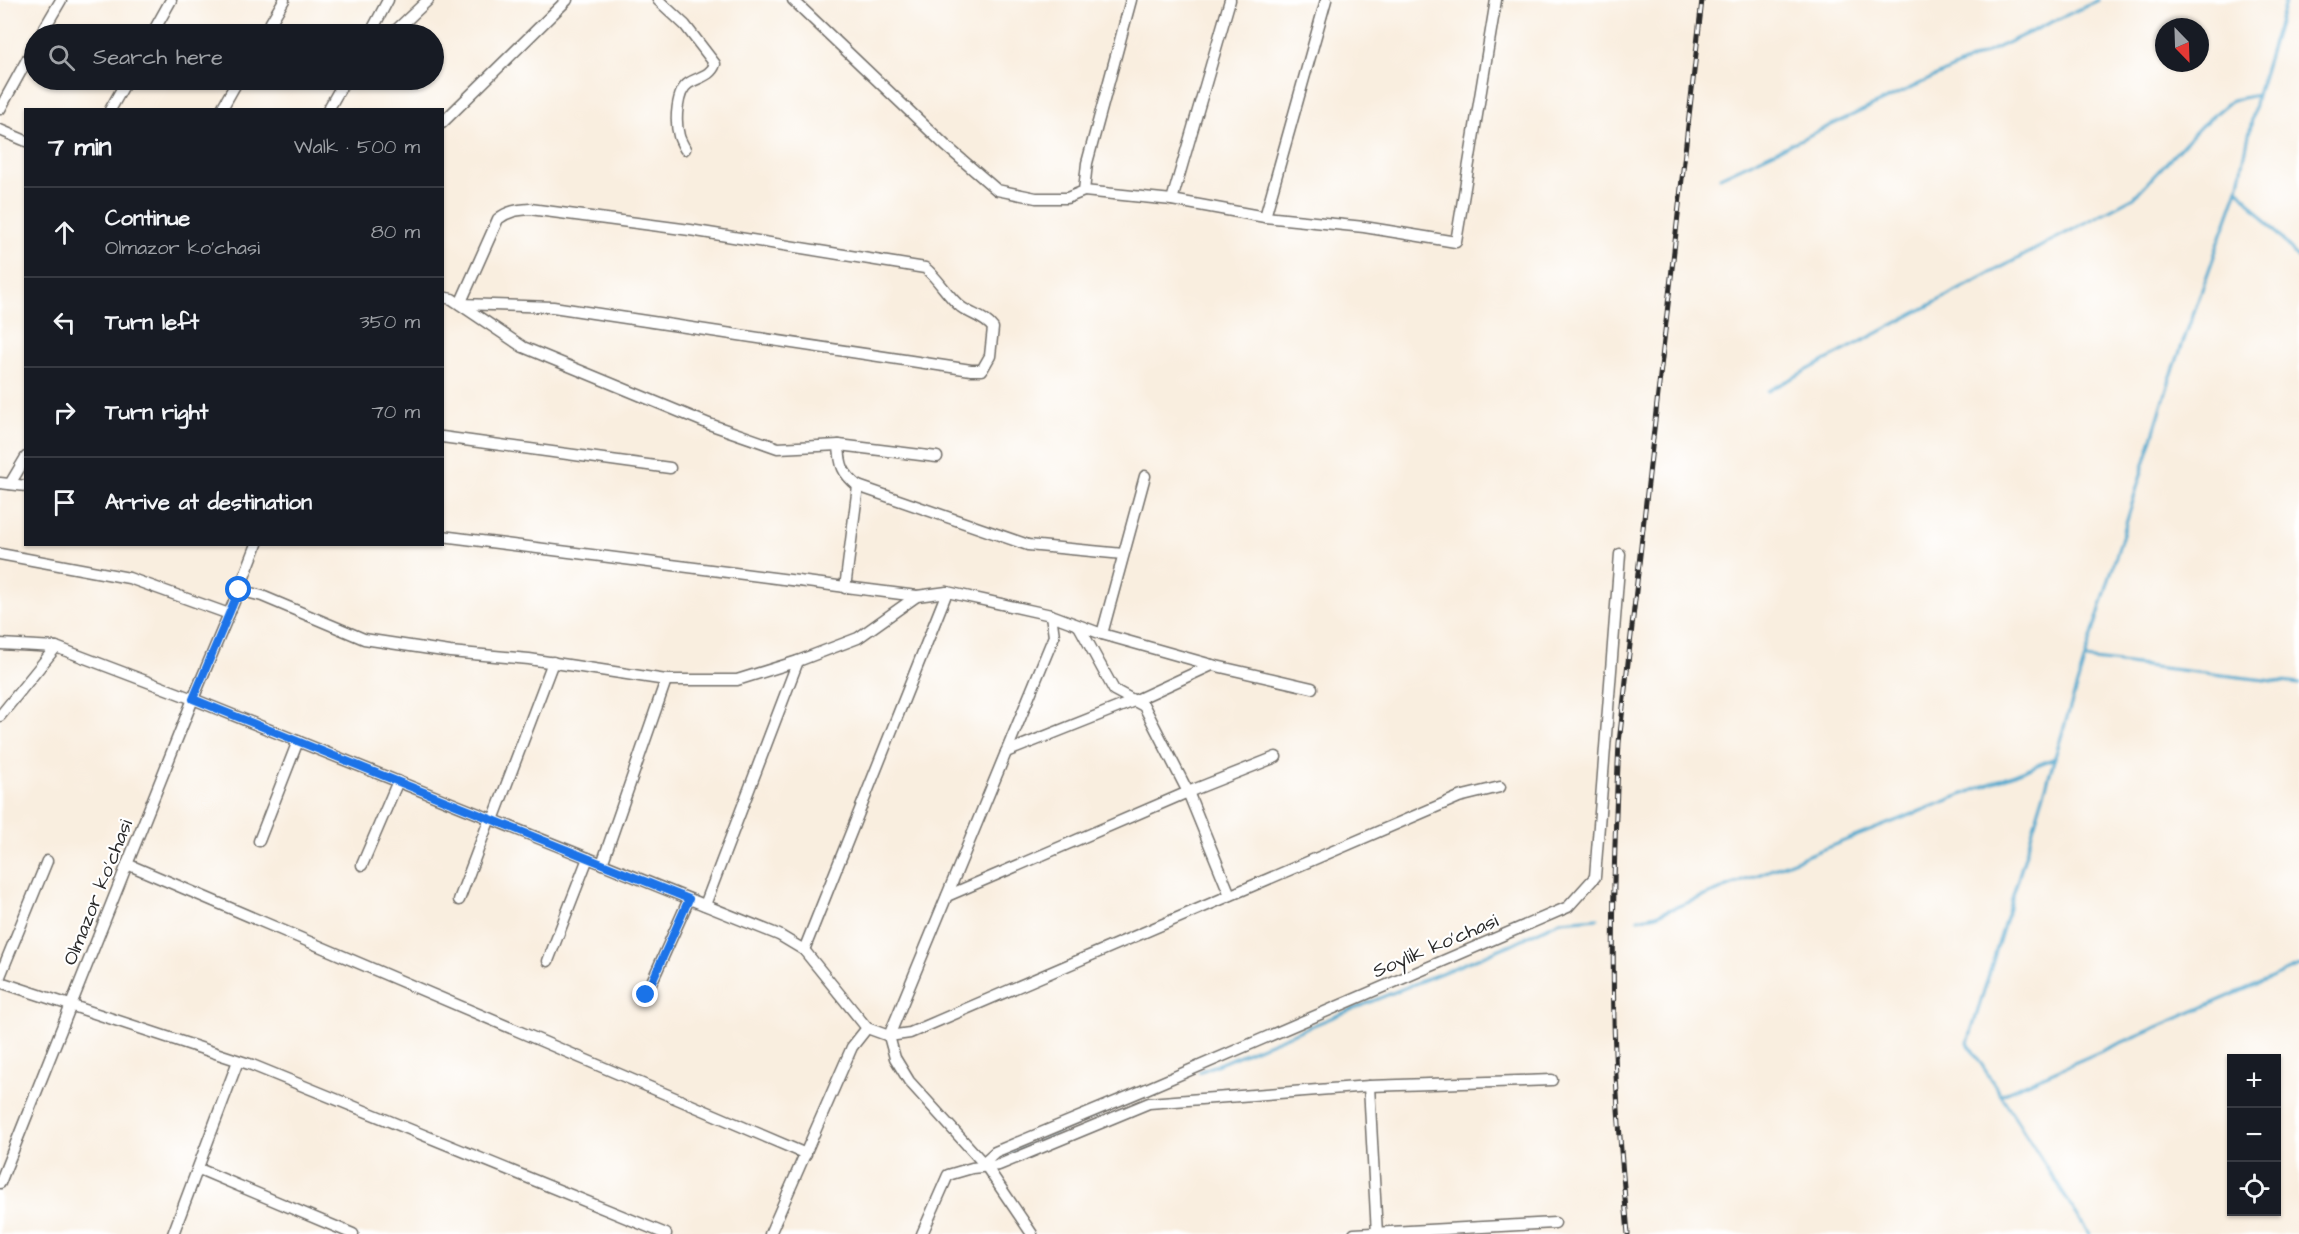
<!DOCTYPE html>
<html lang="en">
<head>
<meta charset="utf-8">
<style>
  body { margin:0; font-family:"Architects Daughter",sans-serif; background:#20242c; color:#f1f3f6 }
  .controls { position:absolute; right:18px; bottom:18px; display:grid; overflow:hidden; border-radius:0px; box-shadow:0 2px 4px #0004 }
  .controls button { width:54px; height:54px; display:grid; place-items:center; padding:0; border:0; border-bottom:2px solid #363941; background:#171b24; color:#f1f3f6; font:30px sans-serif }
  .compass { position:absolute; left:2155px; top:18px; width:54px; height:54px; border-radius:50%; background:#171b24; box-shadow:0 2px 4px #0004; rotate:157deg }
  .stop { position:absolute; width:18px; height:18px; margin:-14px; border:4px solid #1a73e8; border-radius:50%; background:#fff }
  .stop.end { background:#1a73e8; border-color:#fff; box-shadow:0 2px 6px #0008 }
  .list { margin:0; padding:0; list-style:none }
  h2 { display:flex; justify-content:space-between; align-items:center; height:78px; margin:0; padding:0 24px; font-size:26px }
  h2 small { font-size:20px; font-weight:400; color:#9ea1a6 }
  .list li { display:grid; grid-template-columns:39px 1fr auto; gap:18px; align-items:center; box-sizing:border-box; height:90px; padding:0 24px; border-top:2px solid #363941 }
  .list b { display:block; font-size:22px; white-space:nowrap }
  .list p { margin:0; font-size:20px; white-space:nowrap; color:#9ea1a6 }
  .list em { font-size:20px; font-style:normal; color:#9ea1a6 }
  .icon { flex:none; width:33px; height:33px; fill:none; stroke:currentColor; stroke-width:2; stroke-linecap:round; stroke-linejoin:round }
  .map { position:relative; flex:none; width:2299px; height:1234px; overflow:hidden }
  .search { position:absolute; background:#171b24; box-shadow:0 2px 4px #0004; left:24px; top:24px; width:420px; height:66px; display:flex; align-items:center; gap:15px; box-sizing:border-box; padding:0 21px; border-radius:33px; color:#9ea1a6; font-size:22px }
  .panel { position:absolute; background:#171b24; box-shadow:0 2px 4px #0004; left:24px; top:108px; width:420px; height:438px; border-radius:0px }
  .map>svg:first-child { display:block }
</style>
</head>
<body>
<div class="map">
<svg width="2299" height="1234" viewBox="0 0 2299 1234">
  <rect width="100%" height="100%" fill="#fff"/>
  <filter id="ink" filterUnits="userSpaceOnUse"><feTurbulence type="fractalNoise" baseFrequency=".0167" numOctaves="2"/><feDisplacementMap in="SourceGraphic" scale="12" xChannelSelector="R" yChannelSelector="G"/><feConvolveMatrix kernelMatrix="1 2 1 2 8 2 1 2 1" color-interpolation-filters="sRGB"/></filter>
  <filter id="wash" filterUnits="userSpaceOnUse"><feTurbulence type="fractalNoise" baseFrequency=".008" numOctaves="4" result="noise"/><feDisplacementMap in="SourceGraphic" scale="24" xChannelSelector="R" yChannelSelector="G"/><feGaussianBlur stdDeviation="1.35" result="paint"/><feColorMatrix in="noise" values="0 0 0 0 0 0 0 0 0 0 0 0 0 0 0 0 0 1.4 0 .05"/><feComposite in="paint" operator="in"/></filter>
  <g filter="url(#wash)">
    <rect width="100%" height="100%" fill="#f9eedf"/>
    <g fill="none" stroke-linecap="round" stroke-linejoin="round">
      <!-- stream -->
      <g stroke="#50a7cd" stroke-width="3">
        <path d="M1720 177 2099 0"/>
        <path d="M2238 189 2299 259"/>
        <path d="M1768 391 2134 197 2201 126 2232 100 2257 95"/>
        <path d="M2085 659 2299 684"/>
        <path d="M1638 919 1656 915 2055 758"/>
        <path d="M1199 1072 1512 944 1560 921 1598 918"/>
        <path d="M2002 1094 2299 966"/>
        <path d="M1000 1158 1099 1114"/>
        <path d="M2089 1234 1968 1043 2170 379 2238 189 2257 95 2286 0"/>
      </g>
    </g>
  </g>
  <g filter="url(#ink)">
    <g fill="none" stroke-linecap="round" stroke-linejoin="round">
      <defs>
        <g id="minor">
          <path d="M658 0 685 25 715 64C711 76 699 77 689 83 676 91 675 122 679 136 680 140 683 145 685 149"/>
          <path d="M793 0 946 146 997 190 1036 198H1067L1084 191 1087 163 1131 0"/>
          <path d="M41 34 61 0"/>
          <path d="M152 34 171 0"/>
          <path d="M264 34 284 0"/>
          <path d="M370 34 388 0"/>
          <path d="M392 34 428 0"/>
          <path d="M0 109 34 47"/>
          <path d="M110 110 127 80"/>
          <path d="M221 110 238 80"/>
          <path d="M328 110 345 80"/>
          <path d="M442 123 567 0"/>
          <path d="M0 130 26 141"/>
          <path d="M1084 191 1172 200 1265 217 1364 227 1456 242 1496 0"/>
          <path d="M1172 200 1230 0"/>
          <path d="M530 209 690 230 925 268C939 279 947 296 961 307 972 315 985 317 993 328L990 356 982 370H971L553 307 460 304 498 219C508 211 517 210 530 209Z"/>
          <path d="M1265 217 1326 0"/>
          <path d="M442 297 452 299 523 347 709 424 778 448 839 445 937 457"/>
          <path d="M442 437 670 468"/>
          <path d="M839 445C840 465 842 473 858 486L1028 545 1123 554"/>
          <path d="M0 483 26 486"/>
          <path d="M10 484 26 457"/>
          <path d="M442 536 917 596"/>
          <path d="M0 554 129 578 229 614"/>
          <path d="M845 588 858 486"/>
          <path d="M239 590 257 544"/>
          <path d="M1079 626 1114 690 1144 706 1188 792 1230 895"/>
          <path d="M1102 634 1145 476"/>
          <path d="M0 644 56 647 193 699 779 935 804 950 867 1028 889 1036 910 1033 1459 797 1500 787"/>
          <path d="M0 716 56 647"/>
          <path d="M1006 752 1134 701 1212 665"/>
          <path d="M493 820 553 662"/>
          <path d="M259 841 298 741"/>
          <path d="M127 864 806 1154"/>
          <path d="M602 864 666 680"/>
          <path d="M362 865 398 781"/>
          <path d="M947 896 1188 792 1276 757"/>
          <path d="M459 900 490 818"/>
          <path d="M705 905 798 661"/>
          <path d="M804 950 947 592"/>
          <path d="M548 961 588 858"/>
          <path d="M0 976 47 861"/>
          <path d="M0 982 252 1065 666 1234"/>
          <path d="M646 995 689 899"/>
          <path d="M1369 1086 1377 1234"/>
          <path d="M983 1163 995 1152 1144 1090 1568 907 1595 877 1620 554"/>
          <path d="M199 1169 353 1234"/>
          <path d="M0 1183 193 699 239 590 262 596 364 639 450 652 529 659 666 680H737L798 661 858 638 917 596 947 592 1051 615 1102 634 1212 665 1312 688"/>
          <path d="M173 1234 238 1061"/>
          <path d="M770 1234 852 1047 867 1028"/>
          <path d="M922 1234 948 1175 972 1168 999 1165 1149 1103 1369 1086 1552 1080"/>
          <path d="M1032 1234 986 1166 909 1081 895 1058 889 1036 1054 636 1051 615"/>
          <path d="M1354 1234 1555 1223"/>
        </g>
      </defs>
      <!-- minor casing -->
      <use href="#minor" stroke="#736f6a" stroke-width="13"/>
      <!-- minor -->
      <use href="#minor" stroke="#fff" stroke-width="10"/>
      <defs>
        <path id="rail" d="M1628 1234C1623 1174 1617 1113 1615 1052 1611 949 1614 846 1619 743L1702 0"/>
      </defs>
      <!-- rail casing -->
      <use href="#rail" stroke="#2b2b2b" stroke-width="5"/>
      <!-- rail -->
      <use href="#rail" stroke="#fff" stroke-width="3" stroke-dasharray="9" stroke-linecap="butt"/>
    </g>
  </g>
  <g fill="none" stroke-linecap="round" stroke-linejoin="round" filter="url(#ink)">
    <!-- route -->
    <path stroke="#1a73e8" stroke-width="8" d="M239 590 193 699 689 899 646 995"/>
  </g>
  <g text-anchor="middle" stroke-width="4.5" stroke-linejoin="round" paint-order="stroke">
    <!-- street labels -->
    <g font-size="20" fill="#2b2b2b" stroke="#fff">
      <text transform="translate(97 892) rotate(-68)" y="7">Olmazor ko'chasi</text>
      <text transform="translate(1435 945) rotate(-23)" y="7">Soylik ko'chasi</text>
    </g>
  </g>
</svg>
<div class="controls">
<button>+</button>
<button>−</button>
<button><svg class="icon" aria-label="locate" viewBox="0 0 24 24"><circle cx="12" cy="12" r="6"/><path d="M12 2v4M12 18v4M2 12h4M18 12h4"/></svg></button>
</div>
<svg class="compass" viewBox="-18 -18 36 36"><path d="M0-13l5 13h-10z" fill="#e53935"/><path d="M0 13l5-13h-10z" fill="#9ea1a6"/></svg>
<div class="stop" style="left:239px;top:590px"></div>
<div class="stop end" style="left:646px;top:995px"></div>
<div class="search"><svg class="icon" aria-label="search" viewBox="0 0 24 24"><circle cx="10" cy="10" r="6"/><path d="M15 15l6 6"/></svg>Search here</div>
<section class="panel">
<h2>7 min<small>Walk · 500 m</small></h2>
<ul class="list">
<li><svg class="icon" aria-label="ahead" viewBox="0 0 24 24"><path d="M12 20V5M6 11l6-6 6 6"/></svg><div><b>Continue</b><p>Olmazor ko'chasi</p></div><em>80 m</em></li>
<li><svg class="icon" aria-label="left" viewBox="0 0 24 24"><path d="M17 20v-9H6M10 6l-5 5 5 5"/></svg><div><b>Turn left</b></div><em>350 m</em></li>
<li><svg class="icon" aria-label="right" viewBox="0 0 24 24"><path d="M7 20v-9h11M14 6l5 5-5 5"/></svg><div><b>Turn right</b></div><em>70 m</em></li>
<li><svg class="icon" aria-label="arrive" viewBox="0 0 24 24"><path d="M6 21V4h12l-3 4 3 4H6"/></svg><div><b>Arrive at destination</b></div></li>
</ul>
</section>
</div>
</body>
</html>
